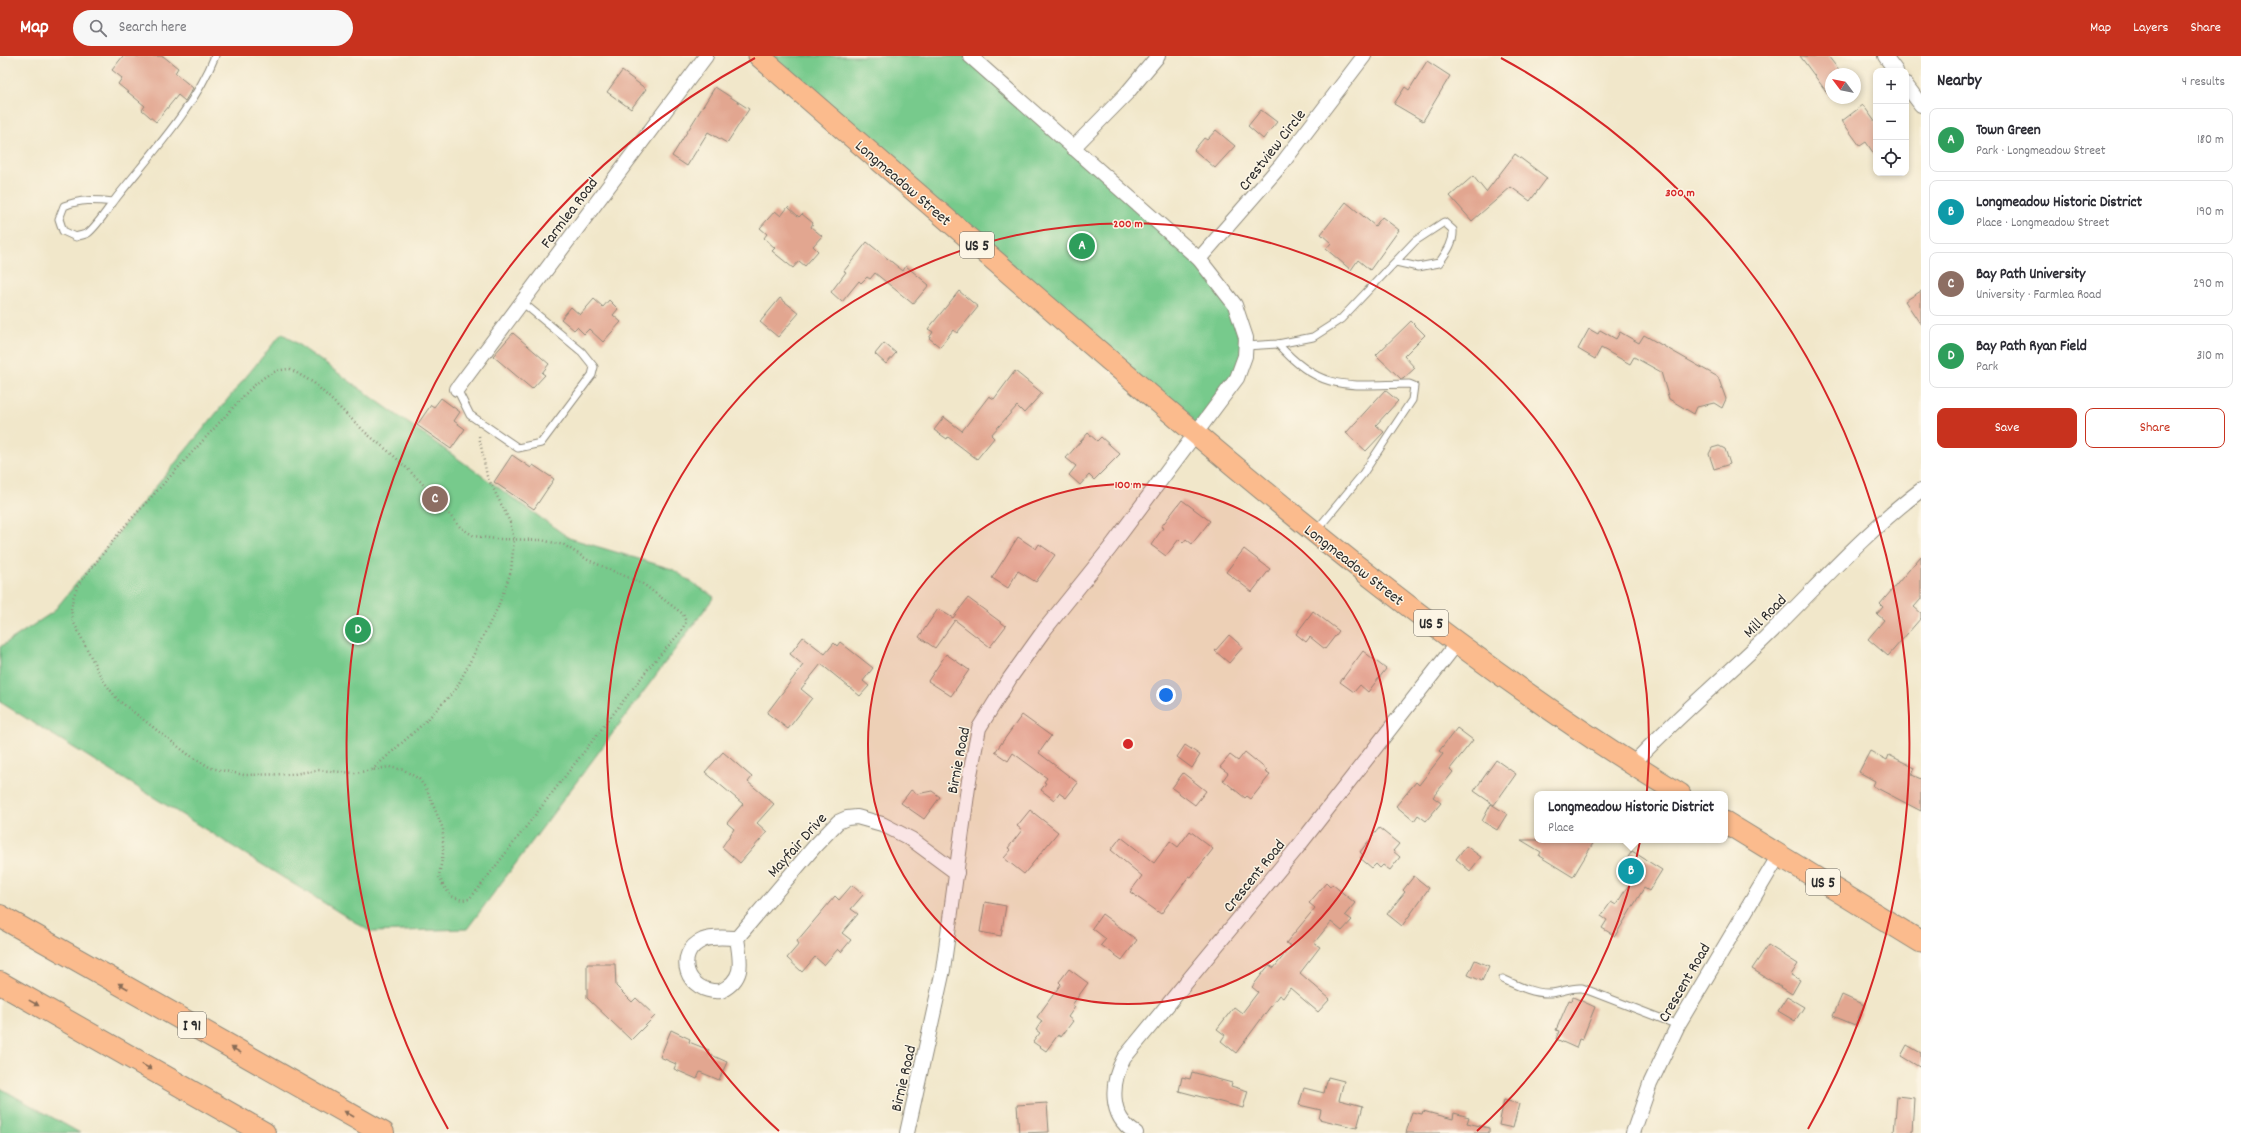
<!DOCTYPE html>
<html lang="en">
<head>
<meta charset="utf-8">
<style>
  body { margin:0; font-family:Dekko,sans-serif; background:#f7f7f7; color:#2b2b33 }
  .controls { position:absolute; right:12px; top:12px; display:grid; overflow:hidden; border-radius:8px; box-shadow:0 2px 6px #0003 }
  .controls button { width:36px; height:36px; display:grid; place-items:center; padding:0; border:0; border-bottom:1px solid #e1e1e2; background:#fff; color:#2b2b33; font:20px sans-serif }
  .compass { position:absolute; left:1825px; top:12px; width:36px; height:36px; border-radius:50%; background:#fff; box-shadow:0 2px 6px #0003; rotate:302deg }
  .you { position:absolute; left:1166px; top:639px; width:14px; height:14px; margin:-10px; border:3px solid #fff; border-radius:50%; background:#1a73e8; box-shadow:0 0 0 6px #1a73e833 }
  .badge { display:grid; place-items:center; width:26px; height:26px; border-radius:50%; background:#c8321e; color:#fff; font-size:13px; font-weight:700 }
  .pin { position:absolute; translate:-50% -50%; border:2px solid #fff; box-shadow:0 1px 4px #0006 }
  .popup { position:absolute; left:1534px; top:735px; width:194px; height:52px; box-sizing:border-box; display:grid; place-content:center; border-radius:8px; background:#fff; filter:drop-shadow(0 1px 3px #0005); font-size:13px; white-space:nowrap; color:#7c7c81 }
  .popup b { font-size:15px; color:#2b2b33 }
  .popup::after { content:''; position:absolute; left:50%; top:100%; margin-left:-8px; border:8px solid transparent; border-top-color:#fff }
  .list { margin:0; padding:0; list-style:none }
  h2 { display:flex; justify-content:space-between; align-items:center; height:52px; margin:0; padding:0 16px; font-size:17px }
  h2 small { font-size:13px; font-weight:400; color:#7c7c81 }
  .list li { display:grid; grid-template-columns:26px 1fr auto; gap:12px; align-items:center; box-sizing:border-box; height:64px; margin:0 8px 8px; padding:0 8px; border:1px solid #e1e1e2; border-radius:8px }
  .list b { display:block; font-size:15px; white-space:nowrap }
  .list p { margin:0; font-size:13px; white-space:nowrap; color:#7c7c81 }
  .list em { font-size:13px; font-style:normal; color:#7c7c81 }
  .actions { display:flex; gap:8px; padding:12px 16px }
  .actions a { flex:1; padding:9px 0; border:1px solid #c8321e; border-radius:8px; text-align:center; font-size:14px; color:#c8321e }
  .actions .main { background:#c8321e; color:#fff }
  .icon { flex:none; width:22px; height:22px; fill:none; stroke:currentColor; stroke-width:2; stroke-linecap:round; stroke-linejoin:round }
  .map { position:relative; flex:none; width:1921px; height:1077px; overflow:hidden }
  header { display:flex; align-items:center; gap:24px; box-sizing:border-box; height:56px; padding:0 20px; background:#c8321e; color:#fff }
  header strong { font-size:19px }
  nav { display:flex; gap:22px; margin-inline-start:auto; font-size:14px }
  .search { width:280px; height:36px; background:#f7f7f7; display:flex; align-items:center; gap:10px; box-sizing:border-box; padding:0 14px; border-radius:22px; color:#7c7c81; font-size:15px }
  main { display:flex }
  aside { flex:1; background:#fff }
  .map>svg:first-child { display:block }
</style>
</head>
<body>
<header>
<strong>Map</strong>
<div class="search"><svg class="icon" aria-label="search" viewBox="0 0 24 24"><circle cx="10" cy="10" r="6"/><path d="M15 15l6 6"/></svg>Search here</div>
<nav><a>Map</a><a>Layers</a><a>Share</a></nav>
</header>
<main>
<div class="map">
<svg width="1921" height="1077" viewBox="0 0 1921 1077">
  <rect width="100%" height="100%" fill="#fcf5e5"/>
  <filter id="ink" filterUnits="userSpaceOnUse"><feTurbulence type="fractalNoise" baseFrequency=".025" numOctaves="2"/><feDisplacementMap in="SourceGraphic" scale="8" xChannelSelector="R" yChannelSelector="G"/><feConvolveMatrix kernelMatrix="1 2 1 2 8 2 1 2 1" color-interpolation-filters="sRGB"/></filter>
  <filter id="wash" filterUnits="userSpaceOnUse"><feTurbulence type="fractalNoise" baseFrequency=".012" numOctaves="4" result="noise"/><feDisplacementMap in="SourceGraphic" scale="16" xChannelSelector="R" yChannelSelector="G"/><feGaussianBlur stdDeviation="0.9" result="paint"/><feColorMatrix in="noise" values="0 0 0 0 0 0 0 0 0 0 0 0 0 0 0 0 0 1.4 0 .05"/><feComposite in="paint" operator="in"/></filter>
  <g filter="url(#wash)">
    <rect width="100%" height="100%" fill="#f1e7ca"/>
    <!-- green -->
    <g fill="#77ca8c" stroke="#517a5c">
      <path d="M759 0H970L1199 203 1235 249 1245 300 1195 378Z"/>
      <path d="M282 277 569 482 672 513 714 541 467 873 371 876 0 646V591L53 556Z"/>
      <path d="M0 1032 80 1077H0Z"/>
    </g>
    <g id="blocks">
      <!-- building -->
      <g fill="#e2a690">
        <path d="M123 0H163L178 12 175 17 193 32 185 45 178 39 156 66 142 54 145 50 118 28 122 22 112 14Z"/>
        <path d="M1800 0H1828L1842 18H1831V42Z"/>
        <path d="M1427 5 1450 20 1423 65 1394 48 1405 31 1409 34Z"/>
        <path d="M622 15 646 33 631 53 607 36Z"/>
        <path d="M715 31 749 53 727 87 708 76 687 110 672 100Z"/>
        <path d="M1863 49 1876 67V101L1866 86 1860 90 1842 65Z"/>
        <path d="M1261 54 1277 66 1263 83 1248 70Z"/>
        <path d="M1216 74 1235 90 1215 112 1194 94 1204 82 1207 84Z"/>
        <path d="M1515 98 1547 122 1530 145 1511 131 1472 165 1450 140 1473 120 1486 136Z"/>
        <path d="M1346 146 1375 170 1382 161 1399 174 1370 214 1358 204 1351 214 1326 193 1331 187 1321 178Z"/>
        <path d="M788 151 799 161 802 158 813 167 811 171 822 180 813 190 818 195 805 210 799 205 793 212 772 195 775 192 764 182 767 178 760 172 775 155 781 160Z"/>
        <path d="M867 186 903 215 906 210 929 229 913 248 875 217 870 223 867 221 861 227 859 225 842 246 831 236 846 216 844 215Z"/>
        <path d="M959 235 978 251 957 277 953 274 940 291 929 282 933 276 928 273Z"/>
        <path d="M1921 235V269L1905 245Z"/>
        <path d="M780 242 799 257 778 281 760 266Z"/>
        <path d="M594 243 603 251 609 244 618 253 613 259 621 266 603 286 589 273 584 278 577 271 574 274 561 263 571 251 580 259Z"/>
        <path d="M1411 265 1425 279 1404 300 1415 312 1403 323H1401L1376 299Z"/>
        <path d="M1589 273 1598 278 1600 274 1616 283 1620 276 1639 287 1644 279 1718 321 1726 343 1722 352 1714 347 1697 351 1694 358 1669 343 1661 316 1634 301 1630 308 1601 292 1595 303 1578 293Z"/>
        <path d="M513 277 549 308 542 317 545 319 532 333 493 300Z"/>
        <path d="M884 287 896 297 886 308 875 298Z"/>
        <path d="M1015 315 1042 337 1024 357 1017 350 991 379 994 382 977 403 948 381 947 383 934 374 944 361 962 375 989 340 994 343Z"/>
        <path d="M1385 334 1398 345 1376 369 1384 376 1366 395 1346 377Z"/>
        <path d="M441 342 460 356 454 365 465 373 451 393 417 369 431 349 434 351Z"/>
        <path d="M1088 377 1097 385 1101 381 1120 398 1094 424 1089 419 1080 429 1069 419 1076 410 1066 402Z"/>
        <path d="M1719 390 1725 393 1730 408 1714 413 1709 398 1712 392Z"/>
        <path d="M512 399 531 412 533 409 554 423 534 453 494 426Z"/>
        <path d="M1182 444 1210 465 1192 488 1186 483 1183 487 1179 483 1166 500 1151 489 1163 472 1161 471Z"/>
        <path d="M1018 481 1036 493 1039 488 1055 499 1036 526 1018 515 1008 532 992 522Z"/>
        <path d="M1244 493 1270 513 1252 536 1226 516Z"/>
        <path d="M1921 500V543L1914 551 1921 557V562L1888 600 1868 583 1884 564 1877 558 1883 551 1880 548Z"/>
        <path d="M968 542 1006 570 990 591 955 564 935 592 919 581 938 553 953 562Z"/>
        <path d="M1313 555 1339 575 1325 593 1310 581 1306 586 1296 578Z"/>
        <path d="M1229 579 1243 591 1229 607 1215 595Z"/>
        <path d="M803 581 825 598 834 587 837 590 840 586 873 612 863 625 869 630 860 640 821 608 801 633 812 642 788 673 767 657 803 609 790 598Z"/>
        <path d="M1363 595 1386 613 1368 636 1360 629 1354 636 1340 626Z"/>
        <path d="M946 598 969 614 951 640 928 625Z"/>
        <path d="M1022 659 1051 680 1039 697 1078 727 1066 742 1059 737 1054 744 1041 734 1046 727 1044 726 1047 722 1013 697 1008 705 995 696Z"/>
        <path d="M1457 672 1473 684 1450 713 1453 716 1433 741 1441 747 1426 765 1418 759 1414 765 1396 750 1416 726 1419 729 1443 698 1439 695Z"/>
        <path d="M1185 689 1200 699 1192 712 1177 701Z"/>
        <path d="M1870 695 1887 704 1889 699 1915 712 1912 719 1921 723V755L1873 730 1875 725 1859 716Z"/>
        <path d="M723 696 752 721 748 726 774 748 757 767 767 776 740 807 722 791 734 773 727 767 743 748 705 716Z"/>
        <path d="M1245 696 1267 714 1265 716 1270 719 1251 743 1247 740 1245 742 1223 724 1228 717 1220 711 1230 699 1238 705Z"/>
        <path d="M1496 704 1516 718 1494 749 1474 735Z"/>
        <path d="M1183 717 1206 735 1195 749 1172 732Z"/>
        <path d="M911 734 917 738 932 735 940 741 924 763 901 747Z"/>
        <path d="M1491 748 1507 758 1497 774 1482 765Z"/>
        <path d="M1030 754 1058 776 1024 818 1004 802 1011 794 1008 792 1022 774 1017 770Z"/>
        <path d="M1379 772 1399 788 1393 795 1400 801 1390 814 1383 809 1380 812 1376 808 1372 812 1360 802 1363 799 1360 796Z"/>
        <path d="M1190 775 1213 793 1191 821 1189 820 1161 858 1130 836 1142 820 1111 794 1121 781 1154 807 1170 785 1178 791Z"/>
        <path d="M1521 784H1595L1573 821 1539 800 1541 796Z"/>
        <path d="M1466 790 1481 801 1470 815 1456 803Z"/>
        <path d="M1632 795 1662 814 1649 835 1644 832 1615 880 1602 872 1607 864 1601 860 1611 846 1616 849 1631 825 1618 817Z"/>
        <path d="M1414 820 1429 832 1402 870 1387 858 1405 836 1403 834Z"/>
        <path d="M1326 827 1330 831 1332 828 1355 847 1345 859 1352 864 1342 875 1331 866 1314 887 1320 891 1300 917 1330 943 1318 956 1290 932 1283 942 1279 939 1236 997 1221 985 1225 979 1217 973 1234 951 1242 957 1258 936 1252 931 1269 909 1274 912 1291 890 1286 887 1315 852 1309 847Z"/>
        <path d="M852 829 863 839 851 853 858 858 842 877 851 884 841 896 838 893 824 909 815 901 802 916 787 902 799 888 797 885 835 840 839 844Z"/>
        <path d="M985 846 1006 850 1001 880 980 876Z"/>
        <path d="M1102 858 1137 884 1122 904 1101 889 1106 883 1092 872Z"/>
        <path d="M1768 889 1798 908 1791 919 1800 924 1792 938 1752 913Z"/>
        <path d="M1475 904 1489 910 1482 925 1468 919Z"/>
        <path d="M587 908H615L616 930 632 946 636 942 655 960 631 984 587 942Z"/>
        <path d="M1069 913 1088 927 1072 949 1075 951 1068 961 1073 965 1061 981 1058 979 1046 995 1033 986 1040 977 1036 974 1042 965 1037 961 1061 928 1059 926Z"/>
        <path d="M1842 939 1864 949 1855 969 1833 960Z"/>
        <path d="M1573 941 1595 951 1582 984 1579 983 1576 992 1556 983 1559 975 1556 974 1569 944 1572 945Z"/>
        <path d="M1787 941 1804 951 1795 965 1778 955Z"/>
        <path d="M671 974 690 983 689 986 709 994 707 997 727 1006 719 1024 700 1016 697 1023 674 1013 676 1008 660 1001Z"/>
        <path d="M1907 989 1921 997V1012L1901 1000Z"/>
        <path d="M1192 1016 1232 1027 1231 1030 1248 1035 1243 1052 1179 1035 1182 1021 1190 1023Z"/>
        <path d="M1328 1021 1344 1025 1339 1044 1363 1050 1357 1072 1319 1063 1321 1054 1299 1049 1304 1032 1324 1037Z"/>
        <path d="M1897 1040 1914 1042 1912 1077H1894Z"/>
        <path d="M1504 1044 1519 1048 1513 1072 1499 1069Z"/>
        <path d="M1047 1047 1049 1076 1019 1077 1017 1049Z"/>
        <path d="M1423 1055 1453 1063 1454 1057 1469 1061 1467 1067 1489 1072V1077H1406L1412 1056 1422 1058Z"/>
      </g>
    </g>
  </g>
  <g filter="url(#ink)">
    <use href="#blocks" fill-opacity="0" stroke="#8e897a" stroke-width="1"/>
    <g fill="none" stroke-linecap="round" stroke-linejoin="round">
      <defs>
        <g id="service">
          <path d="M113 146C94 144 81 143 64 150L59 163 63 175 76 181C80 179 85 179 88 177 97 170 110 150 117 141 151 98 195 51 215 0"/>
          <path d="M1278 288C1321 337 1349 329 1409 328L1414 330 1412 344 1362 419 1316 475"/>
          <path d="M1246 290 1278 288 1313 281 1341 263 1415 185 1444 166 1453 174C1454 187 1446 197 1439 207L1418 211 1396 206"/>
          <path d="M457 333 470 359 518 392 541 387 592 319 594 311 582 296 522 246"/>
          <path d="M1503 923C1518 930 1534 938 1551 937 1562 936 1571 931 1582 932L1678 969"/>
        </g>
        <g id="minor">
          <path d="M1885 0 1896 15"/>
          <path d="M1906 29 1921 49"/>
          <path d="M1073 92 1127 37 1158 0"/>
          <path d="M1199 203 1281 109 1364 0"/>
          <path d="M457 333 706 0"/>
          <path d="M1632 709C1674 663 1722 624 1766 581 1817 531 1864 477 1921 434"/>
          <path d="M737 882C740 905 746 922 721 935 686 938 673 897 703 884 713 880 726 882 737 882L815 790 838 766 847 762 857 761 882 768 911 783 957 817"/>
          <path d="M907 1077 943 914 969 724 979 672 1010 622 1045 573 1110 492 1237 322 1245 300 1246 282 1235 249 1199 203 970 0"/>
          <path d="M1136 1077C1108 1061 1111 1026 1124 1002L1297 792 1457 587"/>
          <path d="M1633 1077 1650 1028 1678 969 1779 799"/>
        </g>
        <g id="primary">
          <path d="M759 0C868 95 977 189 1086 284 1275 447 1467 608 1680 738"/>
          <path d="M1725 766 1921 886"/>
        </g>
        <g id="motorway">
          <path d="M0 860 383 1077"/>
          <path d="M0 927 264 1077"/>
        </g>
      </defs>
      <!-- service casing -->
      <use href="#service" stroke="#8e897a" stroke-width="9"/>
      <!-- minor casing -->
      <use href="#minor" stroke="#8e897a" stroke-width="16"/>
      <!-- primary casing -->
      <use href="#primary" stroke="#8e897a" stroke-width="23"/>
      <!-- motorway casing -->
      <use href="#motorway" stroke="#8e897a" stroke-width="24"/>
      <!-- path -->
      <g stroke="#8e897a" stroke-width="2.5" stroke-dasharray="1 3" stroke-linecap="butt">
        <path d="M290 313 314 327 366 377 393 399 420 425 460 471 474 480 496 483 541 484 564 489 588 504 643 528 683 558 686 566 680 577 651 609 478 833 469 843 462 844 451 840 443 829 439 820 443 797V773L427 734 419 723 404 714 389 711 355 717 317 714 294 718 244 719 211 712 189 699 118 644 102 623 73 565 71 554 73 542 78 529 124 471 250 333C264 321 271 314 290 313Z"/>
        <path d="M372 714 425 666 456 633 498 551 511 515 514 483 510 466 487 420 479 380"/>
      </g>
      <!-- service -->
      <use href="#service" stroke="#fff" stroke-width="7"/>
      <!-- minor -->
      <use href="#minor" stroke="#fff" stroke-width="14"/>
      <!-- primary -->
      <use href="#primary" stroke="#fbbb8d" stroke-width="21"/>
      <!-- motorway -->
      <use href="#motorway" stroke="#fbbb8d" stroke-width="22"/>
    </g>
    <!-- one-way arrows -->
    <defs><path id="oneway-solid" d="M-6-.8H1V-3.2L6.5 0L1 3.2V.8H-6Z"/></defs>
    <g fill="#896c57">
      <use href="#oneway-solid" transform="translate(123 930) rotate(-150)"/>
      <use href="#oneway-solid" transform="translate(34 947) rotate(29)"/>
      <use href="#oneway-solid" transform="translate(236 994) rotate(-150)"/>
      <use href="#oneway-solid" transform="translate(147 1011) rotate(29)"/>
      <use href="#oneway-solid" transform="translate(349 1058) rotate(-150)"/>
    </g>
  </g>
  <!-- distance rings -->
  <circle cx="1128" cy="688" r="260" fill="#d62828" fill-opacity=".12"/>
  <g fill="none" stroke="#d62828" stroke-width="2">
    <circle cx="1128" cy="688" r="260"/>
    <path d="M779 1075A521 521 0 1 1 1477 1075"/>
    <path d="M448 1073A781 781 0 0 1 755 2M1501 2A781 781 0 0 1 1808 1073"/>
  </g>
  <g text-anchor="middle" stroke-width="3" stroke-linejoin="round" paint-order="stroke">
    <!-- shield labels -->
    <g fill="#fcf5e5" stroke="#6a6863" stroke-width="1">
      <rect x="960" y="176" width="34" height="26" rx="3"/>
      <rect x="1414" y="554" width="34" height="26" rx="3"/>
      <rect x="1806" y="813" width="34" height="26" rx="3"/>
      <rect x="178" y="956" width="28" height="26" rx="3"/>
    </g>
    <g font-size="15" font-weight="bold" fill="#2b2b2b">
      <text x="977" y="194">US 5</text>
      <text x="1431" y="572">US 5</text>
      <text x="1823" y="831">US 5</text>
      <text x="192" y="974">I 91</text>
    </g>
    <!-- street labels -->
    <g font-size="16" fill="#2b2b2b" stroke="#fcf5e5">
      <text transform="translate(1271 93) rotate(-52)" y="6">Crestview Circle</text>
      <text transform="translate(904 126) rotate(41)" y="6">Longmeadow Street</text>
      <text transform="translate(568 156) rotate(-53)" y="6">Farmlea Road</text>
      <text transform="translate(1355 508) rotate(38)" y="6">Longmeadow Street</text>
      <text transform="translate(1764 559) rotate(-45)" y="6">Mill Road</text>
      <text transform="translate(957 704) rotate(-79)" y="6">Birnie Road</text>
      <text transform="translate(796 788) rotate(-48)" y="6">Mayfair Drive</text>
      <text transform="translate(1253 819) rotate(-51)" y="6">Crescent Road</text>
      <text transform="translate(1683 926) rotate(-60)" y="6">Crescent Road</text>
      <text transform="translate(902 1022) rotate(-77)" y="6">Birnie Road</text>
    </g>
  </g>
  <circle cx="1128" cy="688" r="6" fill="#d62828" stroke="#fcf5e5" stroke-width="2"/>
  <g font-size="12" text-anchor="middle" font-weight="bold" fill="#d62828" stroke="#fcf5e5" stroke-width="3" stroke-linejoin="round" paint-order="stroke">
    <text x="1680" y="140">300 m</text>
    <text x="1128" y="171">200 m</text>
    <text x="1128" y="432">100 m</text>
  </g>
</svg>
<div class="controls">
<button>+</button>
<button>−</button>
<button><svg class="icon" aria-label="locate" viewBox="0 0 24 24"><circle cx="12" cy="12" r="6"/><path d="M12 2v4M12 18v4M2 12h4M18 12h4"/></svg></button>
</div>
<svg class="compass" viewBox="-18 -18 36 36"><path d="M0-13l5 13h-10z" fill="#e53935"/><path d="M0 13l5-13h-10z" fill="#7c7c81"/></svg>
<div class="you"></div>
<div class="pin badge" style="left:1082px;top:190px;background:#2e9e5b">A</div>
<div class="pin badge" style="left:1631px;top:815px;background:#0f9aa8">B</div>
<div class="popup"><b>Longmeadow Historic District</b>Place</div>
<div class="pin badge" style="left:435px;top:443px;background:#8d6e63">C</div>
<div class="pin badge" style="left:358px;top:574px;background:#2e9e5b">D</div>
</div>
<aside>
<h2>Nearby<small>4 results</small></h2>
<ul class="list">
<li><span class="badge" style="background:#2e9e5b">A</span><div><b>Town Green</b><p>Park · Longmeadow Street</p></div><em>180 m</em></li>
<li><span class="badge" style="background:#0f9aa8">B</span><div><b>Longmeadow Historic District</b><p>Place · Longmeadow Street</p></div><em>190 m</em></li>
<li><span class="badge" style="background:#8d6e63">C</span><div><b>Bay Path University</b><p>University · Farmlea Road</p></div><em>290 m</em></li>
<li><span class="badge" style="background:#2e9e5b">D</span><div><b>Bay Path Ryan Field</b><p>Park</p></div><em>310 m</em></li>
</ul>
<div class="actions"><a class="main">Save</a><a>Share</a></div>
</aside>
</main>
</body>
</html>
